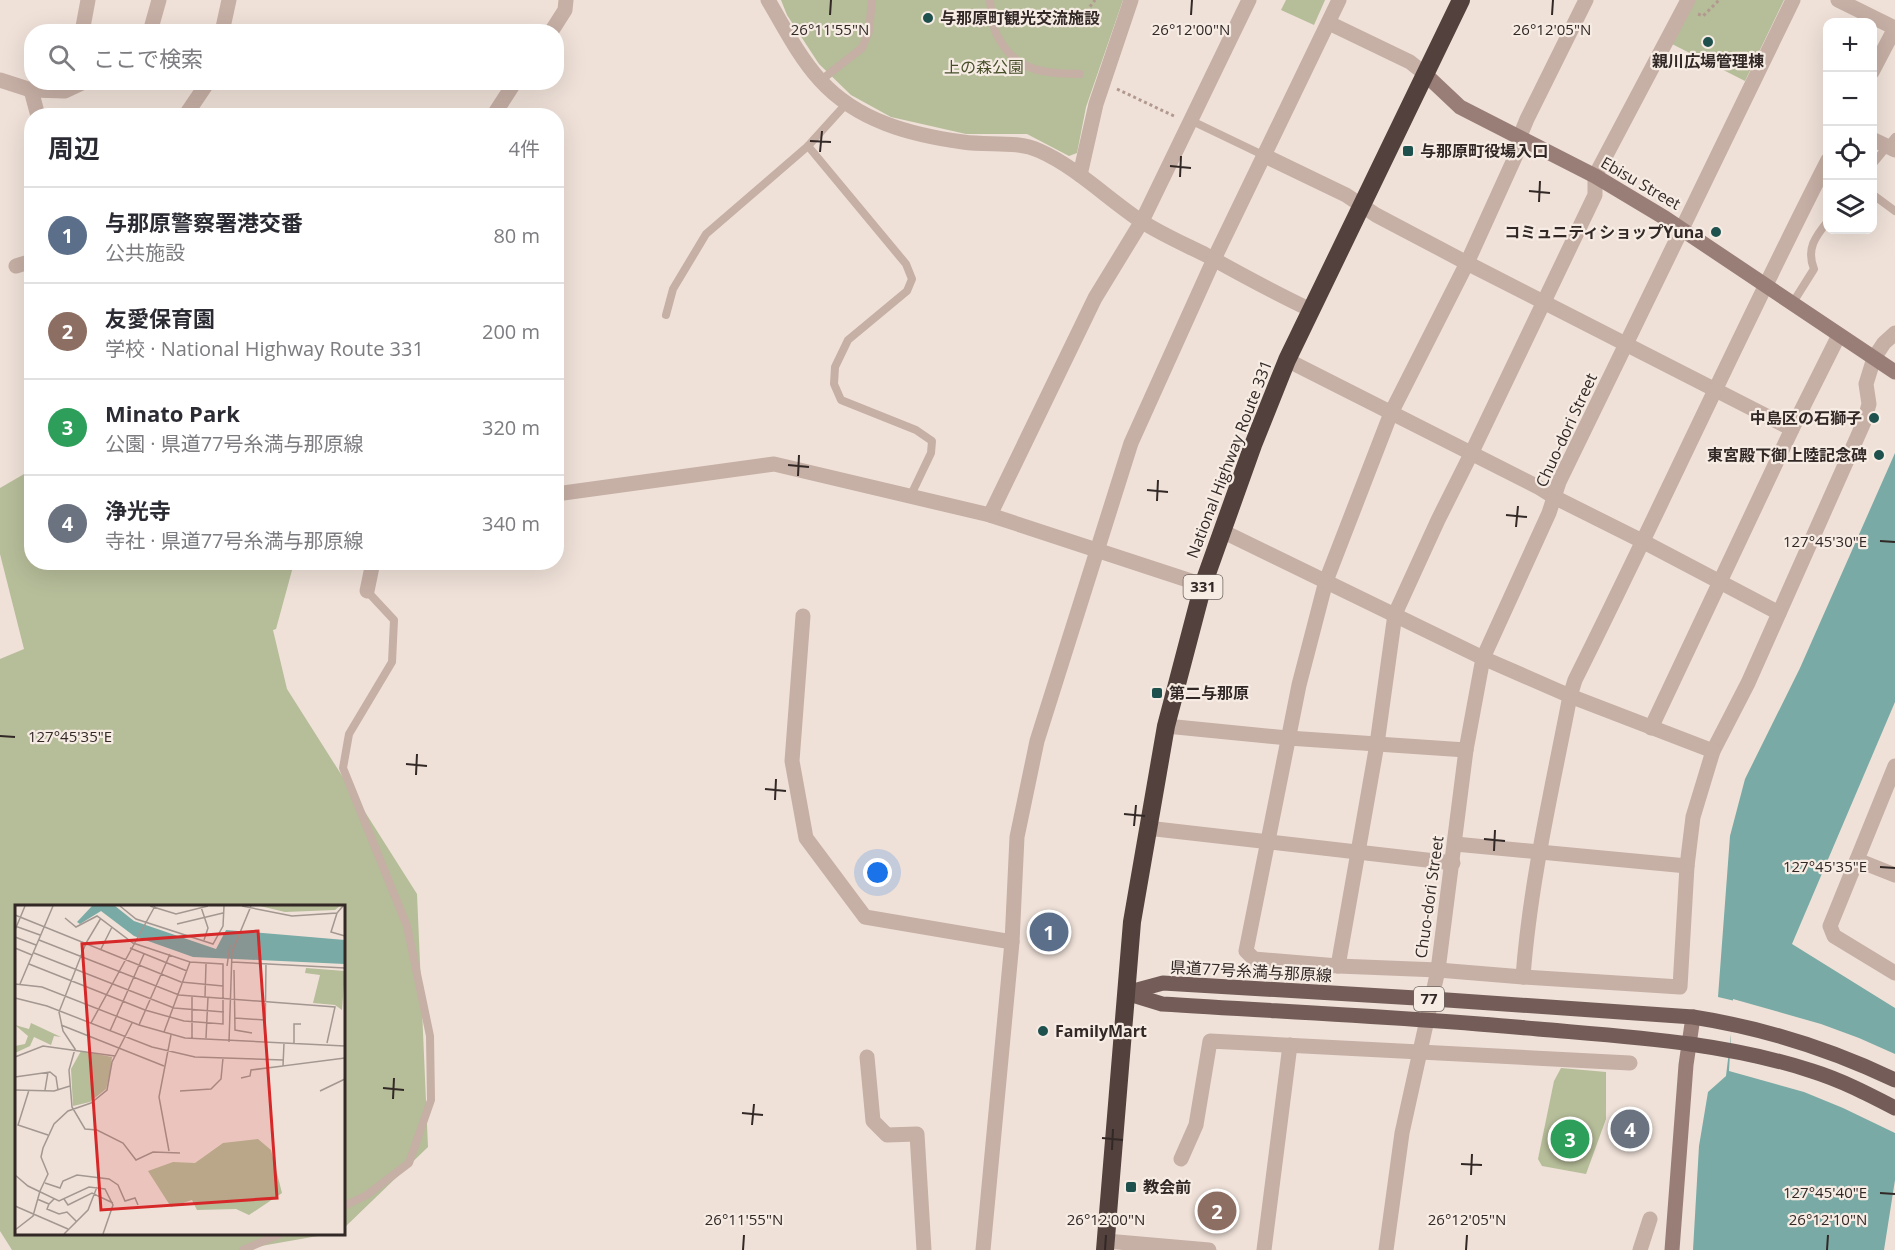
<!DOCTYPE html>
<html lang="ja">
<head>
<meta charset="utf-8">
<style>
  body { margin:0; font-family:"Open Sans","Noto Sans JP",sans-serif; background:#f2f2f3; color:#2b2b33 }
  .controls { position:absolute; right:18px; top:18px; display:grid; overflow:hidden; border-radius:12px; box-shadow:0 6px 24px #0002 }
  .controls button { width:54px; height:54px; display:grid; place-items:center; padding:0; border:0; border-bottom:2px solid #e1e1e2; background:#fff; color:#2b2b33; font:30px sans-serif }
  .you { position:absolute; left:878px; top:873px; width:21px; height:21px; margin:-15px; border:4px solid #fff; border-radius:50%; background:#1a73e8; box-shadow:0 0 0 9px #1a73e833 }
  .badge { display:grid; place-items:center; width:39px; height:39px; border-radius:50%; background:#1e514d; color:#fff; font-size:20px; font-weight:700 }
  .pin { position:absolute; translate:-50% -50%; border:3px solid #fff; box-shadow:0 2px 6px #0006 }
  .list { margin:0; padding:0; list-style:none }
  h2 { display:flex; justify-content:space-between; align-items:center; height:78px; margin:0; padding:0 24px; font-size:26px }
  h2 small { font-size:20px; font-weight:400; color:#7c7c81 }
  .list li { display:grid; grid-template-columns:39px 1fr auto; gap:18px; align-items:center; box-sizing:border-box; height:96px; padding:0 24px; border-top:2px solid #e1e1e2 }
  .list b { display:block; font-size:22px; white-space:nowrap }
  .list p { margin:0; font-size:20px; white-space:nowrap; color:#7c7c81 }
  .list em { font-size:20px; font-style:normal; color:#7c7c81 }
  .icon { flex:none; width:33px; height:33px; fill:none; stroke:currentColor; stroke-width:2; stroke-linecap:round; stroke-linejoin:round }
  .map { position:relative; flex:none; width:1895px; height:1250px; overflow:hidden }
  .search { position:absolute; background:#fff; box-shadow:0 6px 24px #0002; left:24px; top:24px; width:540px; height:66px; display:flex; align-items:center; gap:15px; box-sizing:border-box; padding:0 21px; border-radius:24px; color:#7c7c81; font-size:22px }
  .panel { position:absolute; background:#fff; box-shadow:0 6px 24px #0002; left:24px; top:108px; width:540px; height:462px; border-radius:24px }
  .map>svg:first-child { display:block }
</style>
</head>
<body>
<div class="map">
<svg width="1895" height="1250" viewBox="0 0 1895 1250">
  <rect width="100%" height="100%" fill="#efe1d8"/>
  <!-- green -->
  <g fill="#b6bd99">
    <path d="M781 0H1123L1086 107 1077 153 1069 156 1027 134H966L891 117 851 95 819 64 787 15Z"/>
    <path d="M1286 0H1325L1314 25 1281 10Z"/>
    <path d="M1695 0H1784L1745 81 1672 44Z"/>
    <path d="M31 470 32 562 294 563 276 629 273 630 287 689 417 894 428 1147 344 1228V906H16V1234H329L239 1250H12L0 1231V659L24 649 0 554V488Z"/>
    <path d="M1561 1068 1606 1072V1119L1586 1174 1542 1166 1538 1159 1554 1081Z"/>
  </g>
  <!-- water -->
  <path fill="#79aaa5" d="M1895 453V702L1792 944 1895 1008V1180L1884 1250H1693L1699 1146 1708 1092 1726 1076 1735 1001 1718 997 1730 836 1745 779 1800 668Z"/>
  <!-- pier -->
  <path fill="#efe1d8" d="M1733 999 1821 1024 1859 1038 1895 1054V1133L1843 1108 1804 1092 1729 1071Z"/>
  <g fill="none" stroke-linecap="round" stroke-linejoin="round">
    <!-- path -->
    <g stroke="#b2998f" stroke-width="3" stroke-dasharray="3 3" stroke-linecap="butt">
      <path d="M1698 14 1703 16 1719 0"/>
      <path d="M1079 21 1095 0"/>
      <path d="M1117 89 1176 117"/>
    </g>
    <!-- lane -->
    <g stroke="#c6afa5" stroke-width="8">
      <path d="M990 0C991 10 992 24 996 33 1014 72 1043 73 1080 74"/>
      <path d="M820 81 862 48 869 31 872 0"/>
      <path d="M846 104 808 146 906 264 912 279 907 291 848 340 835 367 834 384 841 400 916 430 932 441 931 453 910 497"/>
      <path d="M1190 120 1265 156"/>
      <path d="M1872 165 1895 137"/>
      <path d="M1872 194 1895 211"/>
      <path d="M1792 304 1814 269C1806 249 1815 237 1828 221"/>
      <path d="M666 315 673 289 706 234 808 146"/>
      <path d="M344 1206 367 1195 409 1163 431 1100 430 1036 407 926 343 768 349 734 392 662 394 620 367 591"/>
      <path d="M243 1250 280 1234"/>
    </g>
    <!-- street -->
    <g stroke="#c6afa5" stroke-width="15">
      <path d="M768 0C784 27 799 57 820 80 857 121 911 135 963 142 989 146 1016 140 1040 151 1076 167 1108 199 1141 221 1161 234 1184 244 1206 255 1240 274 1275 293 1311 310"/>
      <path d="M1586 0 1527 119 1520 136 1516 155 1467 263 1391 413 1326 581 1299 685 1246 951 1254 959 1338 966 1438 970 1523 977 1680 987 1687 866 1693 817 1713 751 1748 683 1864 422 1869 404 1866 384 1874 358 1884 343 1895 333"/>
      <path d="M1838 0 1895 28"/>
      <path d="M1329 23 1410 62 1425 74"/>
      <path d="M82 32 88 0"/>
      <path d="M150 32 159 0"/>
      <path d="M222 32 229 0"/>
      <path d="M551 32 565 10 566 0"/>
      <path d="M1872 72 1895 28"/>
      <path d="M0 80 31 90 65 91 84 82"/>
      <path d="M31 90 38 116"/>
      <path d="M185 116 208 82"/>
      <path d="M493 116 515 82"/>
      <path d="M1872 139 1895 150"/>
      <path d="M1265 156 1346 195 1376 215 1467 263 1792 429"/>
      <path d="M1080 175 1096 104 1131 0"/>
      <path d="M16 266 32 261"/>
      <path d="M1287 360 1538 487 1554 497 1644 542 1779 613"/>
      <path d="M556 494 774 464 990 515 1203 585"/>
      <path d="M990 515 1095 298 1142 221 1249 0"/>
      <path d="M1222 531 1483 658 1570 696 1713 751"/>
      <path d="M367 591 373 562"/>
      <path d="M803 616 792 761 806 838 865 917 1012 942"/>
      <path d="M1166 726 1288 738 1466 750"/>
      <path d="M1651 728 1792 429 1839 335"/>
      <path d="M1895 766 1830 926 1834 936 1895 973"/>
      <path d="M1147 828 1453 863"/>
      <path d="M1455 844 1687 866"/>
      <path d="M1857 860 1895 875"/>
      <path d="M1338 966 1377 744 1395 614 1438 520 1471 454 1595 195V176L1688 0"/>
      <path d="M1523 977C1530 883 1552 789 1570 696L1575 680C1661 508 1740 332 1828 160"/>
      <path d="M867 1057 873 1121 887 1135 917 1134 924 1250"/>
      <path d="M1181 1159 1196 1125 1210 1041 1630 1063"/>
      <path d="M1106 1241 1209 1250"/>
      <path d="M983 1250 1012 942 1017 837 1037 741 1131 443 1214 259 1339 0"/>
      <path d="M1264 1250 1290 1045"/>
      <path d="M1386 1250 1402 1133 1438 970 1466 750 1483 658 1549 513 1559 482 1793 0"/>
      <path d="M1640 1250 1650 1219"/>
    </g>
    <!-- secondary -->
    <g stroke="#997e77" stroke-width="15">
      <path d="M1425 74 1460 107 1595 176 1665 218 1895 372"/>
      <path d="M1672 1250 1686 1065 1693 1017"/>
    </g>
    <!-- primary -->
    <g stroke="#745d58" stroke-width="15">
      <path d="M1126 993 1162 1004C1287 1012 1413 1017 1538 1029 1630 1037 1723 1042 1812 1071 1841 1080 1868 1094 1895 1108"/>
      <path d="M1126 993 1163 983 1433 999 1693 1017C1764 1028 1830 1049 1895 1080"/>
    </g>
    <!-- highway -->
    <path stroke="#53413d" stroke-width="18" d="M1105 1250 1132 922 1166 726 1203 585 1253 445 1287 360 1461 0"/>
  </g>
  <!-- ticks -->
  <path fill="none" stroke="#322826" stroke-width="2" d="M830 15 831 0M1191 15 1192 0M1552 15 1553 0M810 141 831 142M820 152 822 131M1170 166 1191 168M1180 177 1181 156M1529 191 1550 193M1539 202 1540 181M788 465 809 467M798 476 799 455M1147 490 1168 492M1157 501 1158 480M1506 515 1527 517M1516 527 1518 506M1880 541 1895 542M0 736 15 737M406 764 427 766M416 775 417 754M765 789 786 791M775 800 776 779M1124 814 1145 816M1134 826 1136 805M1484 839 1505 841M1494 851 1495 830M1880 867 1895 868M383 1088 404 1090M393 1099 394 1078M742 1113 763 1115M752 1125 754 1104M1102 1138 1123 1140M1112 1150 1113 1129M1461 1164 1482 1165M1471 1175 1472 1154M1880 1193 1895 1194M743 1250 744 1235M1105 1250 1106 1235M1466 1250 1467 1235M1827 1250 1828 1235"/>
  <!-- markers -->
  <g fill="#1e514d" stroke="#f7ece4" stroke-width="2">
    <circle cx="928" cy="18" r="6"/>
    <circle cx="1708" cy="42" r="6"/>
    <rect x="1402" y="145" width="12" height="12" rx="3"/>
    <circle cx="1716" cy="232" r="6"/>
    <circle cx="1874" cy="418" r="6"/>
    <circle cx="1879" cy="455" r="6"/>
    <rect x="1151" y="687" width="12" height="12" rx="3"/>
    <circle cx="1043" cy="1031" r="6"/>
    <rect x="1125" y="1181" width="12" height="12" rx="3"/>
  </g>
  <g text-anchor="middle" stroke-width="4.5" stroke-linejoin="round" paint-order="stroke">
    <!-- shield labels -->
    <g fill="#f7ece4" stroke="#6d635f" stroke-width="1.5">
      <rect x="1183.5" y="575" width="39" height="24" rx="4.5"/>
      <rect x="1414" y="987" width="30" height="24" rx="4.5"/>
    </g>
    <g font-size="15" font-weight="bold" fill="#322826">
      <text x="1203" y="592">331</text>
      <text x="1429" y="1004">77</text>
    </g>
    <!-- poi labels -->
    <g font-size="16" font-weight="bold" fill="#322826" stroke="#f7ece4" text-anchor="start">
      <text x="940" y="24">与那原町観光交流施設</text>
      <text x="1708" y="67" text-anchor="middle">親川広場管理棟</text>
      <text x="1420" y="157">与那原町役場入口</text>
      <text x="1704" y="238" text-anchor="end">コミュニティショップYuna</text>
      <text x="1862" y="424" text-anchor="end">中島区の石獅子</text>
      <text x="1867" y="461" text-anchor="end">東宮殿下御上陸記念碑</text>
      <text x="1169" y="699">第二与那原</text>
      <text x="1055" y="1037">FamilyMart</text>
      <text x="1143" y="1193">教会前</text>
    </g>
    <!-- park labels -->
    <g font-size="16" fill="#474f2b" stroke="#f7ece4">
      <text x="984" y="73">上の森公園</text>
    </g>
    <!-- street labels -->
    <g font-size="16" fill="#322826" stroke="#f7ece4">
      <text transform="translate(1641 183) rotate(30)" y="6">Ebisu Street</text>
      <text transform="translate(1566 430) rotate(-65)" y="6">Chuo-dori Street</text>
      <text transform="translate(1229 459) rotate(-69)" y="6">National Highway Route 331</text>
      <text transform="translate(1429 897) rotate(-82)" y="6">Chuo-dori Street</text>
      <text transform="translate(1251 971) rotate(3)" y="6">県道77号糸満与那原線</text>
    </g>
  </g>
  <!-- overview -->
  <g transform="translate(15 905)">
    <rect width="330" height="330" fill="#efe1d8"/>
    <path d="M245 1H325L320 5 270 7ZM291 63 330 66 327 105 320 100 298 98 305 70 290 68ZM16 118 46 132 39 131 36 140 19 132 15 141 0 148V141L10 139 13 131 0 120 14 124ZM66 146 97 152 95 168 91 184 75 197 58 201 56 164ZM243 234 256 245 267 288 234 310 221 304 182 305 177 295 156 302 133 266 158 257 180 258 208 238Z" fill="#b6bd99"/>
    <path d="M77 1H100L119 16 201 44 211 25 330 35V59L178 52 119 31 86 6 65 19 62 17Z" fill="#79aaa5"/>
    <path fill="none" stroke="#a39791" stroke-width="1.5" d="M105 1 121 14 198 39 208 21 209 1M135 1 161 9 193 1M227 1 277 11 322 8 328 1M186 2 193 23 189 35M322 8 316 27 330 31M0 10 166 77 208 81M86 13 71 38 44 107 48 126 60 144 54 165 57 202 70 224 82 225 108 238 121 255 138 247 165 248M162 19 208 8M0 21 25 30M0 25 10 1M0 32 21 40M24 35 164 90 320 102 312 138M0 43 17 50M115 43 172 66M86 44 97 22M19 48 159 103 209 107M217 57 330 63M14 59 130 105 169 116 208 119V59L175 57 118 38 82 11 61 22 50 13M212 61 215 40M219 65 220 125 237 128M0 79 27 82 124 120 170 133 330 141M5 79 38 1M190 92 191 59M0 93 32 101 137 142 180 152 268 155M220 113 250 115M76 118 140 1M46 120 149 161M124 120 155 49M95 126 129 49M149 127 175 57M177 133V91M191 133 193 92M214 137 217 47 236 1M250 137 251 58M269 138 268 161 330 153M279 138V119H286M0 152 28 141 100 151M0 172 35 167 41 172 43 185M226 173 235 171 236 165 268 161M0 185 39 186 55 181M14 185 3 220 33 230M30 185 33 167M165 186 196 184 206 174 208 153M305 186 330 174M154 246 144 192 156 130M0 270 13 281 44 296 74 282 90 284 98 300 88 329M30 278 45 283 48 276 62 270 94 274 103 280 110 296 120 293 123 300M25 286 33 269 26 252 28 243 39 219 53 206 76 198 92 185 97 157 117 118M22 294 34 299 39 294M49 294 53 300 77 288 98 298M34 299 32 304 44 309 52 307 61 316M0 301 53 324M0 325 18 311 25 286M49 329 73 305 82 282"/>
    <path fill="#d62828" fill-opacity="0.15" stroke="#d62828" stroke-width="3" d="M243 26 262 293 86 305 67 39Z"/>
    <rect width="330" height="330" fill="none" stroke="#322826" stroke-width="3"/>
  </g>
  <g font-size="15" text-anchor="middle" fill="#322826" stroke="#f7ece4" stroke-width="4.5" stroke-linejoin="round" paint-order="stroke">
    <text x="830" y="35">26°11'55"N</text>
    <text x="1191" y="35">26°12'00"N</text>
    <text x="1552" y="35">26°12'05"N</text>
    <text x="1825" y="547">127°45'30"E</text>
    <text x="70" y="742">127°45'35"E</text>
    <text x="1825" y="872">127°45'35"E</text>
    <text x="1825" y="1198">127°45'40"E</text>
    <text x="744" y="1225">26°11'55"N</text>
    <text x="1106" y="1225">26°12'00"N</text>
    <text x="1467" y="1225">26°12'05"N</text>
    <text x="1828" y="1225">26°12'10"N</text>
  </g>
</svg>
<div class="controls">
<button>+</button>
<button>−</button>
<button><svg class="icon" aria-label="locate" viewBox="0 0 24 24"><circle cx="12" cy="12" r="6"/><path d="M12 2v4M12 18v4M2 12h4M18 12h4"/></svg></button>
<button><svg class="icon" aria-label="layers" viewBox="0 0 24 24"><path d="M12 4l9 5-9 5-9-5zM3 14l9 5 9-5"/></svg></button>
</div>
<div class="you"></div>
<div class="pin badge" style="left:1049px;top:932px;background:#5c6f8a">1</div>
<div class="pin badge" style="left:1217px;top:1211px;background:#8d6e63">2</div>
<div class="pin badge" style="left:1570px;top:1139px;background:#2e9e5b">3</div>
<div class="pin badge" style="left:1630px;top:1129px;background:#6b7280">4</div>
<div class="search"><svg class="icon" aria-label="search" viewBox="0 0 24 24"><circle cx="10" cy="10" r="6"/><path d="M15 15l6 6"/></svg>ここで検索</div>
<section class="panel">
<h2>周辺<small>4件</small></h2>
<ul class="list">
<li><span class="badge" style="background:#5c6f8a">1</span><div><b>与那原警察署港交番</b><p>公共施設</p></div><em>80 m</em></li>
<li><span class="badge" style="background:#8d6e63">2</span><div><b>友愛保育園</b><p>学校 · National Highway Route 331</p></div><em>200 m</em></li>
<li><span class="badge" style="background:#2e9e5b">3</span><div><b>Minato Park</b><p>公園 · 県道77号糸満与那原線</p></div><em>320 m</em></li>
<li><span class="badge" style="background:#6b7280">4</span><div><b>浄光寺</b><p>寺社 · 県道77号糸満与那原線</p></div><em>340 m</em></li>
</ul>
</section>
</div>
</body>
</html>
